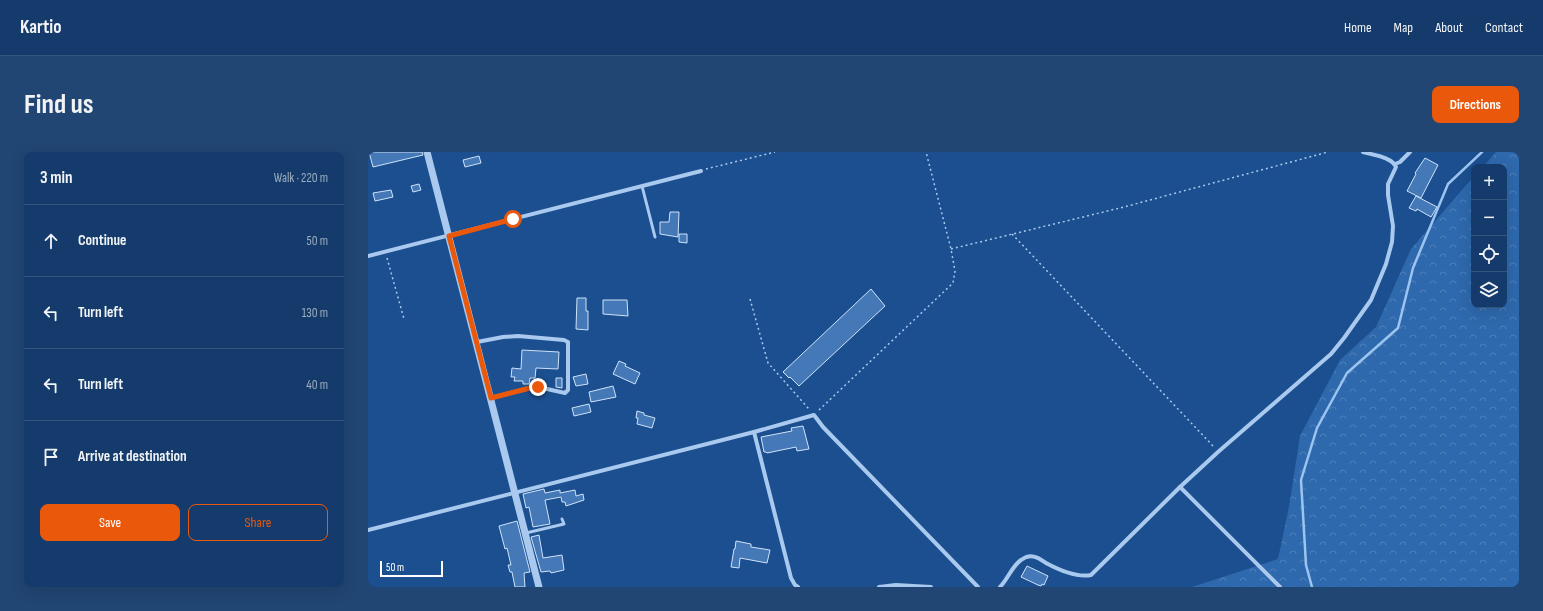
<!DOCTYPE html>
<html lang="en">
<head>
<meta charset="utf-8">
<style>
  body { margin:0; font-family:"Sofia Sans Condensed",sans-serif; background:#214673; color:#f1f3f6 }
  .controls { position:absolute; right:12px; top:12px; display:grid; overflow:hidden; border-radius:8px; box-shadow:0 4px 16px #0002 }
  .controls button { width:36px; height:36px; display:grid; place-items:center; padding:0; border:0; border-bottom:1px solid #33557e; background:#143b6b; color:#f1f3f6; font:20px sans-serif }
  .scale { position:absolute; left:12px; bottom:10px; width:63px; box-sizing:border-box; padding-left:4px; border:2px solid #fff; border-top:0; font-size:11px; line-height:14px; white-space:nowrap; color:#fff; -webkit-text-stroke:3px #1b4f8f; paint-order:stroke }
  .stop { position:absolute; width:12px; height:12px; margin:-9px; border:3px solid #ea580c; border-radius:50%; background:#fff }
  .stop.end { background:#ea580c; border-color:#fff; box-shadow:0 1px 4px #0008 }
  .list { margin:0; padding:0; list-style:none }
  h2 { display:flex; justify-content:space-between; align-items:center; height:52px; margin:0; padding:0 16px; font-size:17px }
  h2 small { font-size:13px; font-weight:400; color:#9dadc1 }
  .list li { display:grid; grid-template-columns:26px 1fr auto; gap:12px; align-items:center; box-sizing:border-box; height:72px; padding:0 16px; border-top:1px solid #33557e }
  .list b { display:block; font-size:15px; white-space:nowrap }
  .list em { font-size:13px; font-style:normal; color:#9dadc1 }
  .actions { display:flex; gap:8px; padding:12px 16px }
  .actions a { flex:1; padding:9px 0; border:1px solid #ea580c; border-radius:8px; text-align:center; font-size:14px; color:#ea580c }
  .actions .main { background:#ea580c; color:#fff }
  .icon { flex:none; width:22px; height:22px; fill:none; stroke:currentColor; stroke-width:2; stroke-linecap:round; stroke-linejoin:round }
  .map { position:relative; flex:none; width:1151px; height:435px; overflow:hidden; border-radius:8px }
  header { display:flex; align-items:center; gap:24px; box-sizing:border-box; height:56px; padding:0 20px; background:#143b6b; border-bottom:1px solid #33557e }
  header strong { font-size:19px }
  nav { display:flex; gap:22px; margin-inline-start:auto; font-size:14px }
  .intro { display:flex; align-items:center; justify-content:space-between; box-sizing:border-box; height:96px; padding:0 24px }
  h1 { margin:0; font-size:28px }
  .button { padding:10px 18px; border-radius:8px; background:#ea580c; color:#fff; font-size:14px; font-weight:700 }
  main { display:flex; gap:24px; padding:0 24px }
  aside { flex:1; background:#143b6b; border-radius:8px; box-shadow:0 4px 16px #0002 }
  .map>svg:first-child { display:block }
</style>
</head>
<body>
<header>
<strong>Kartio</strong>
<nav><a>Home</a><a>Map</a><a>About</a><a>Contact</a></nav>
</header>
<div class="intro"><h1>Find us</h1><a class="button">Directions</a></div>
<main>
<aside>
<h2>3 min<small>Walk · 220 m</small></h2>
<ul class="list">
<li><svg class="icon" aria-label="ahead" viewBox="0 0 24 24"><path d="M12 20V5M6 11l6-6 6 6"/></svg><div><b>Continue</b></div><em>50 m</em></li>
<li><svg class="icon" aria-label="left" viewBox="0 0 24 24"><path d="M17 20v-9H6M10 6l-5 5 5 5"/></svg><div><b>Turn left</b></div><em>130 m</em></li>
<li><svg class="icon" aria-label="left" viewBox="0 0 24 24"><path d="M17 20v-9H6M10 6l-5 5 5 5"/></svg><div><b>Turn left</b></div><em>40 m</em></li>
<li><svg class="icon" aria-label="arrive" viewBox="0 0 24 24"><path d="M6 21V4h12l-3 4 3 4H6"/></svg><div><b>Arrive at destination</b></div></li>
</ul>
<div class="actions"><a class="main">Save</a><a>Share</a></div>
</aside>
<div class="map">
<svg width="1151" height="435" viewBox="0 0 1151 435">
  <defs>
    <pattern id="forest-crowns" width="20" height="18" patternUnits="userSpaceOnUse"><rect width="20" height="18" fill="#2e69ad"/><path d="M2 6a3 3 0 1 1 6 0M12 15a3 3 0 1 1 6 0" fill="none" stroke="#4d80b9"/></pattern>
  </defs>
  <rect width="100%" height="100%" fill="#1b4f8f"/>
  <!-- forest -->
  <path fill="url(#forest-crowns)" d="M1128 0H1151V435H824L910 407 921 355 932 284 972 208 1008 175 1043 97 1106 24V153H1136V15H1115Z"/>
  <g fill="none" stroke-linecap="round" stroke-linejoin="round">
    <!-- stream -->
    <path stroke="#9cc4f0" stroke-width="2.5" d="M944 435 938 413 933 328 949 276 979 221 1030 176 1045 116 1080 32 1114 0"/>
  </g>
  <!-- building -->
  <g fill="#4478b7" stroke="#cfe3fa">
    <path d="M1 0H54L55 3 5 15Z"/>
    <path d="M111 4 113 11 97 15 95 8Z"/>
    <path d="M1057 6 1070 13 1053 46 1039 39 1048 22 1047 21Z"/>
    <path d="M51 32 53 38 45 40 43 34Z"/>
    <path d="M23 38 25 45 7 49 5 41Z"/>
    <path d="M1048 44 1069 55 1063 65 1049 57 1048 59 1041 56Z"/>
    <path d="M302 60H311L310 85 292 82V70H301Z"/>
    <path d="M311 82H319V91L311 90Z"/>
    <path d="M503 137 517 154 431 234 422 225 421 226 415 220Z"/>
    <path d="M209 146H218V159H220V178L208 177Z"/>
    <path d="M235 148H259L260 164 235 162Z"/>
    <path d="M154 198 191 200 190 217 168 216 167 226H162L161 232H155V229H146L147 225H143L144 216 153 217Z"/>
    <path d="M251 209 258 212 257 214 272 221 267 232 245 222Z"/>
    <path d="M218 222 220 232 208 234 205 225Z"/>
    <path d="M188 226H194V236L188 235Z"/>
    <path d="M245 234 248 245 223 250 221 240Z"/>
    <path d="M221 252 223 260 206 264 204 256Z"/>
    <path d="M269 259 276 261V263L287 266 284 276 269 272 270 266H268Z"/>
    <path d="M435 274 441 297 429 299 428 295 399 301 398 300H396L393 285 424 279 423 276Z"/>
    <path d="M176 337 177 341 192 338V341L207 338 208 344 215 342 216 348 198 354 197 350H194L193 345 177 348 182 372 165 375 161 355 158 356 155 342Z"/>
    <path d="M149 369 162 420 156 421 157 435H147L144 420H142L140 413H143L139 396 137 397 131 374Z"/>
    <path d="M171 383 175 406 194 403 196 418 183 421 182 419 173 420 163 385Z"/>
    <path d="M368 389 383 392V395L402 398 399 411 372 406 371 416 363 415 366 397H367Z"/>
    <path d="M659 414 680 424 676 433 674 432 673 434 670 433 653 425Z"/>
  </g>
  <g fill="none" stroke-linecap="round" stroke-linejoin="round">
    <!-- path -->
    <g stroke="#a9c9ee" stroke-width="1.5" stroke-dasharray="2 3" stroke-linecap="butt">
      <path d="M338 17 407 0"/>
      <path d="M644 82 846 295"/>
      <path d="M583 97 756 55 960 0"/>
      <path d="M19 106 36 167"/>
      <path d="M382 147 400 211 441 257"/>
      <path d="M451 258 585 131 587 119 583 97 558 0"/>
    </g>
    <!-- service -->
    <g stroke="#a9c9ee" stroke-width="3">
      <path d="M274 34 287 85"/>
      <path d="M158 381 196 372 194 367"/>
    </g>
    <!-- minor -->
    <g stroke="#a9c9ee" stroke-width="4">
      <path d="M1027 12 1032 10 1042 0"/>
      <path d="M0 104 333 19"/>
      <path d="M109 190 135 185 150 184 196 188 200 190V238L197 241 170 235 162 236 123 246"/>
      <path d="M386 280 423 426 427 433 430 435"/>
      <path d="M812 335 912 435"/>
      <path d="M0 378 386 280 446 263 455 275 610 435"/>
      <path d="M511 435 528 433 563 435"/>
      <path d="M632 435C640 427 644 414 653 408 657 405 662 403 667 405 671 406 675 409 678 411 691 418 708 426 723 423L812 335 850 300 963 202 976 186 1003 148 1018 112 1024 90 1025 74 1020 43V32L1028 15C1024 5 1005 3 995 0"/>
    </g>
    <!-- tertiary -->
    <path stroke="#a9c9ee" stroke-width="7" d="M59 0 171 435"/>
  </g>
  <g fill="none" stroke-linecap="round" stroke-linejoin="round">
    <!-- route -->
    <path stroke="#ea580c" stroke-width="5" d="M145 67 81 84 123 246 162 236 170 235"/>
  </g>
</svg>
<div class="controls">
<button>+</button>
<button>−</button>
<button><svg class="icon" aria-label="locate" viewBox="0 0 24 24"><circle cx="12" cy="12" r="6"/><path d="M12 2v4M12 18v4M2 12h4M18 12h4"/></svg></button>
<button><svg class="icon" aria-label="layers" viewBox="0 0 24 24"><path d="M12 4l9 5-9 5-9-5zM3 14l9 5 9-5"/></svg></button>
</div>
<div class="scale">50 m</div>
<div class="stop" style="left:145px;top:67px"></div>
<div class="stop end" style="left:170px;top:235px"></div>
</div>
</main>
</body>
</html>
